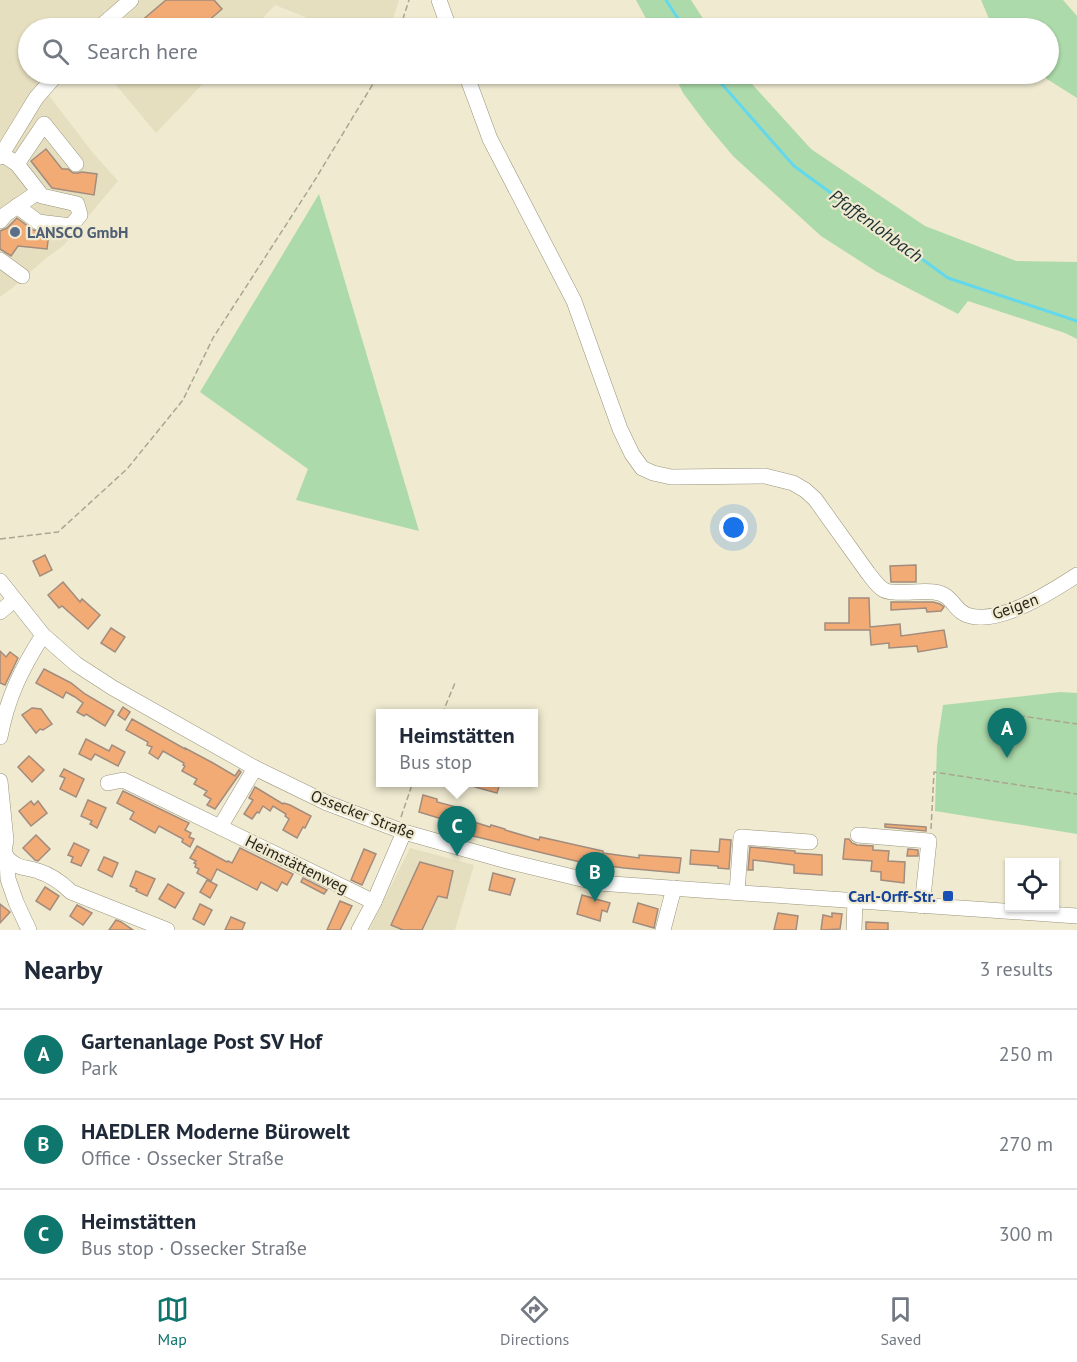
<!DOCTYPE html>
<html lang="en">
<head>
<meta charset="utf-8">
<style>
  body { margin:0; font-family:"PT Sans",sans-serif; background:#f6f6f7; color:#1f2937 }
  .controls { position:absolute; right:18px; bottom:18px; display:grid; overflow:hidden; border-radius:0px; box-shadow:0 2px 4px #0004 }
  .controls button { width:54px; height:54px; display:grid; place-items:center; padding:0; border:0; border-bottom:2px solid #e0e1e3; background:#fff; color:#1f2937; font:30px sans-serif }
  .you { position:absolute; left:734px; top:528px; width:21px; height:21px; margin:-15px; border:4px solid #fff; border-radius:50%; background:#1a73e8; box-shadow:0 0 0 9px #1a73e833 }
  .badge { display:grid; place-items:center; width:39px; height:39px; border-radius:50%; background:#0f766e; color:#fff; font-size:20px; font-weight:700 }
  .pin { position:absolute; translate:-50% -50px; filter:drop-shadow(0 2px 3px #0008) }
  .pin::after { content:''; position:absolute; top:32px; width:21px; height:18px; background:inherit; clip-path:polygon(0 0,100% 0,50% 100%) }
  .popup { position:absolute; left:376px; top:709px; width:162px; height:78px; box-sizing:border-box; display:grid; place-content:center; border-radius:0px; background:#fff; filter:drop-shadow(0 2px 4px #0005); font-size:20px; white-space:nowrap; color:#747a83 }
  .popup b { font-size:22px; color:#1f2937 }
  .popup::after { content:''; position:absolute; left:50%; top:100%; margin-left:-12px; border:12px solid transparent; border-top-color:#fff }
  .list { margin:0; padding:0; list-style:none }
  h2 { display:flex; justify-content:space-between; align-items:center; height:78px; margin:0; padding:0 24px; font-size:26px }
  h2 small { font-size:20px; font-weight:400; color:#747a83 }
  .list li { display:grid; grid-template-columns:39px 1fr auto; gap:18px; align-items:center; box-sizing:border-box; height:90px; padding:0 24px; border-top:2px solid #e0e1e3 }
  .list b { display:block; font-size:22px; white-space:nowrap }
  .list p { margin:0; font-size:20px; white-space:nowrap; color:#747a83 }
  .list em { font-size:20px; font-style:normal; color:#747a83 }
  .icon { flex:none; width:33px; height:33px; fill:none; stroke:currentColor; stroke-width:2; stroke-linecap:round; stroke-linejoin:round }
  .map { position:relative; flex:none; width:1077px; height:930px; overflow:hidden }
  .search { position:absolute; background:#fff; box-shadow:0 2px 4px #0004; left:18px; right:18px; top:18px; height:66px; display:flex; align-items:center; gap:15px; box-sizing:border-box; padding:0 21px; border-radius:33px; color:#747a83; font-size:22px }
  .sheet { height:348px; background:#fff }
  nav { display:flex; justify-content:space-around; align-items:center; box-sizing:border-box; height:84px; border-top:2px solid #e0e1e3; background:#fff; font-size:16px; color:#747a83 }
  nav a { display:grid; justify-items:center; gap:3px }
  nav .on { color:#0f766e }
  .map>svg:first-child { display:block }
</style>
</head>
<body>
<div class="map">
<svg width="1077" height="930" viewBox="0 0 1077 930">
  <rect width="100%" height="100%" fill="#efead0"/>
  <!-- built -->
  <g fill="#e6dfbf">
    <path d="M0 0H399L390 28H333L275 5 254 28H28V74H43L37 80 93 153 118 181 64 245 44 260 12 288 0 297Z"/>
    <path d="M107 74H212L156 133Z"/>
    <path d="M410 848 474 865 455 930H369Z"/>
  </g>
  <!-- green -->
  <g fill="#addaaa">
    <path d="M636 0H691L709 28H651Z"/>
    <path d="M981 0H1063L1077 16V98L1039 74H1048V28H993Z"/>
    <path d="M674 74H743L811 149 925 226 1016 261 1077 262V339L1065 333 968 301 958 314 877 272 821 236 733 156 707 125 683 93Z"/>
    <path d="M319 194 419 531 296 500 308 469 200 392Z"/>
    <path d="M1060 692 1077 693V834L935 811 937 746 943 705Z"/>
  </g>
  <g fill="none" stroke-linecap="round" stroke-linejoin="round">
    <!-- stream -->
    <g stroke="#63d8ed" stroke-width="3">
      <path d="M666 0 684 28"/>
      <path d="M713 74 794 166 948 278 1077 321"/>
    </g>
  </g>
  <!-- building -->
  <g fill="#f3ab76" stroke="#a28c7d" stroke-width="1.5">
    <path d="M166 0H214L222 9 200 28H133Z"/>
    <path d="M46 149 62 169H68L73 173H78L82 172 97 174 94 195 52 188 31 161Z"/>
    <path d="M17 218 33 230 49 233 47 249 18 246 11 256 0 249V231L7 228Z"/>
    <path d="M45 555 52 570 40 576 33 561Z"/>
    <path d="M916 565V582H891L890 566Z"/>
    <path d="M63 582 80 602 82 599 100 615 88 629 62 606 59 608 48 595Z"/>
    <path d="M849 598H869L870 627 900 624 901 636 944 630 947 647 918 652 917 646 889 648V643L871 645 870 630H825V623H849Z"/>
    <path d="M891 602H933L940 604 944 607 941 611 927 612 926 608 891 610Z"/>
    <path d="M111 628 125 637 115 652 101 643Z"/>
    <path d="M0 651 6 657 10 652 18 658 5 685 0 683Z"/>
    <path d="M44 669 71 683 85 694 114 711 105 726 86 714 84 716 77 712 83 703 75 697 66 692 63 698 36 683Z"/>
    <path d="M123 707 130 712 125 720 118 715Z"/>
    <path d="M32 708 41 709 52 724 43 730 40 729 36 733 22 715Z"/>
    <path d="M132 719 185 749V748L213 763 235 776 239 770 241 772 215 809 207 805 211 799 204 795 207 791 194 784 197 779 182 771 185 766 183 765 184 763 163 751 158 759 149 753 152 747 147 745 148 742 126 730Z"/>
    <path d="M86 739 109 751 112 745 125 752 118 766 95 754 91 760 79 754Z"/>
    <path d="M29 756 44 770 32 782 18 767Z"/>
    <path d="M64 769 84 779 76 797 60 789 65 778 60 776Z"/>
    <path d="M469 783H500L497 793 468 785Z"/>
    <path d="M255 787 283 804 284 803 290 805 311 816 305 828 303 827 297 838 283 830 289 819 285 816 286 814 273 806 270 811 263 806 259 813 257 812 252 819 244 814 253 800 249 798Z"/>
    <path d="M123 791 189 823 185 830 191 833 189 837 194 839 190 847 182 842 183 839 159 826 155 833 130 819 134 812 117 803Z"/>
    <path d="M423 795 437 799V802L460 808 458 817 490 827 491 825 505 829V830L539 840 540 837 603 851V853L639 858V855L681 858 679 873 624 868 580 862 440 828 442 819 419 812Z"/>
    <path d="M88 800 106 808 97 828 90 824 92 821 81 816Z"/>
    <path d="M31 801 34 805 38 801 47 813 31 826 19 811Z"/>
    <path d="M885 824 926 827V831L885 827Z"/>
    <path d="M36 835 50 849 38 861 35 860 23 848Z"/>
    <path d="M720 839 731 840 729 869 718 868V866L690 864 691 850 719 852Z"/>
    <path d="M845 839H849L852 843 857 845 873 846V850L889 851 888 861 905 862 904 883 881 880V872L871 871 872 861 843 859Z"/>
    <path d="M74 843 89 850 81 866 71 862 73 857 68 855Z"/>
    <path d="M197 846 227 862 228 861 232 863 240 848 293 874 287 885 282 882 277 891 261 882 257 890 217 869 211 881 197 873 199 869 195 867 196 864 194 863 196 861 190 858Z"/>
    <path d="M750 847 795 851V853L822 855V875L794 873V865L753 860V870H748Z"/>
    <path d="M364 849 376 854 362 885 351 880Z"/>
    <path d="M908 849 918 850V856H907Z"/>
    <path d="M104 857 118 863 112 877 98 870Z"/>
    <path d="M420 862 453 871 447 898 438 896 422 930H403L391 925Z"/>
    <path d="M136 871 155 879 147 896 136 891 137 889 130 886Z"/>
    <path d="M493 873 515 879 510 895 489 890Z"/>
    <path d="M303 878 327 890 324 894 301 882Z"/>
    <path d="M207 880 217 885 210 898 200 892Z"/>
    <path d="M168 884 184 893 175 908 159 899Z"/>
    <path d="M45 887 59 896 50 910 36 901Z"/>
    <path d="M582 895 610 903 607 912 602 910 600 921 577 914Z"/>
    <path d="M340 901 352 906 340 930H327Z"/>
    <path d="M638 903 658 909 654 928 633 922Z"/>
    <path d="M0 904 10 912 0 923Z"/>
    <path d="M200 904 212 910 204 925 193 919Z"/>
    <path d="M77 905 92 913 83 925 70 916Z"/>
    <path d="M778 913 798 916 796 930H774Z"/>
    <path d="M832 913 842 914 840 929 821 930 823 915 832 917Z"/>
    <path d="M231 917 245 923 242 930H225Z"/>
    <path d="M116 920 121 922 133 930H109Z"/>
    <path d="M866 922 888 923V930H866Z"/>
  </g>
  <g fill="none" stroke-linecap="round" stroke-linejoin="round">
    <defs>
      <g id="minor">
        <path d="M439 0 449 28"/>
        <path d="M99 28 131 0"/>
        <path d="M466 74 490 139 574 301 620 429 632 454 642 468 653 473 671 477 765 476 793 483 805 490 815 499 868 573C873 579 877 586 884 590 892 595 922 590 934 592 953 594 953 610 967 615 998 626 1051 592 1077 575"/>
        <path d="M2 154 17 164 42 196 77 204 80 215 71 226 38 222 17 206"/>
        <path d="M0 157 36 98 57 74"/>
        <path d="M17 164 44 124 76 164"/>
        <path d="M0 221 6 214 38 192"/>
        <path d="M0 260 22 276"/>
        <path d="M0 581 43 635 76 664 113 688 255 768 327 803 404 832 507 861 598 883 1077 916"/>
        <path d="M0 612 14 600"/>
        <path d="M0 737C7 698 22 668 43 635"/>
        <path d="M0 781 6 840 4 851 7 858 8 879 16 902 29 930"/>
        <path d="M108 783 123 780 374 902"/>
        <path d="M220 827 255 768"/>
        <path d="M858 835 929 841 922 906"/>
        <path d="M7 858C20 870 23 866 38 871 51 875 61 882 71 892L167 930"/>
        <path d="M737 892 741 837 810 842"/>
        <path d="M359 930 374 902 404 832"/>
        <path d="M663 930 674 888"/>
        <path d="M854 930 855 900"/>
      </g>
    </defs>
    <!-- minor casing -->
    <use href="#minor" stroke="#99947c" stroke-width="16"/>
    <!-- path -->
    <g stroke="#a9a691" stroke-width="1.5" stroke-dasharray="6 3" stroke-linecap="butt">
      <path d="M400 28 409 0"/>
      <path d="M0 539 58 532 127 469 183 400 213 338 313 183 379 74"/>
      <path d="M1001 713 1077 724"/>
      <path d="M442 714 455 683"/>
      <path d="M401 817 413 782"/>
      <path d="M931 829 934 772 1077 794"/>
    </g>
    <!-- minor -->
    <use href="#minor" stroke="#fff" stroke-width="15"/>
  </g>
  <!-- markers -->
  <circle fill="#5c6f8a" stroke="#efead0" stroke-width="2" cx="15" cy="232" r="6"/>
  <rect fill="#1a4fb4" stroke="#efead0" stroke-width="2" x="942" y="890" width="12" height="12" rx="3"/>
  <g text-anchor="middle" stroke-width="4.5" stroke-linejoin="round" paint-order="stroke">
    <!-- service labels -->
    <g font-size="16" font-weight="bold" fill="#4e5e75" stroke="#efead0" text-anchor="start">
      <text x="27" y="238">LANSCO GmbH</text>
    </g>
    <!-- street labels -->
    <g font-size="16" fill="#28261c" stroke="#efead0">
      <text transform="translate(1015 606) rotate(-20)" y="6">Geigen</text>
      <text transform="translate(363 814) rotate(21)" y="6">Ossecker Straße</text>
      <text transform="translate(297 864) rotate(26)" y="6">Heimstättenweg</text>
    </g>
    <!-- transit labels -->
    <g font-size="16" font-weight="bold" fill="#164399" stroke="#efead0" text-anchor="end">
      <text x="936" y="902">Carl-Orff-Str.</text>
    </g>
    <!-- water labels -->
    <g font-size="18" font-style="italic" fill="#1a2f33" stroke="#efead0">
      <text transform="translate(876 226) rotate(36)" y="6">Pfaffenlohbach</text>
    </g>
  </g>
</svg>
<div class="controls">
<button><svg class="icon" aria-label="locate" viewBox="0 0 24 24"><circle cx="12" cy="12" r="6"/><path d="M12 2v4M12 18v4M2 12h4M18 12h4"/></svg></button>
</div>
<div class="you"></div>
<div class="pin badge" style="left:1007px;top:758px">A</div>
<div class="pin badge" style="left:595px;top:902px">B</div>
<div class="pin badge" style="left:457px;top:856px">C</div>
<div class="popup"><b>Heimstätten</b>Bus stop</div>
<div class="search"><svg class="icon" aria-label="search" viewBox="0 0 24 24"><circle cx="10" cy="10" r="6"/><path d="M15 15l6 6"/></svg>Search here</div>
</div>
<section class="sheet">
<h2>Nearby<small>3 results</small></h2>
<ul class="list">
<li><span class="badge">A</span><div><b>Gartenanlage Post SV Hof</b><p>Park</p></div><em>250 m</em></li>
<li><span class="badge">B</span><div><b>HAEDLER Moderne Bürowelt</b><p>Office · Ossecker Straße</p></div><em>270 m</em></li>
<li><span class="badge">C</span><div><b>Heimstätten</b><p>Bus stop · Ossecker Straße</p></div><em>300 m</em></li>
</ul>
</section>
<nav>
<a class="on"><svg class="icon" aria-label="map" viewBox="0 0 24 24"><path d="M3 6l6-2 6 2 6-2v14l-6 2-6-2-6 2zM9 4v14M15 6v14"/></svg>Map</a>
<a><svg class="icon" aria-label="directions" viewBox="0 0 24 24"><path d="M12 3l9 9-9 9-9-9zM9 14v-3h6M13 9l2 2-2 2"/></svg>Directions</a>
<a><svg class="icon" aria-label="saved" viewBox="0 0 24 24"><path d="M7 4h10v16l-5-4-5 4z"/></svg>Saved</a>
</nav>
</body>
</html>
